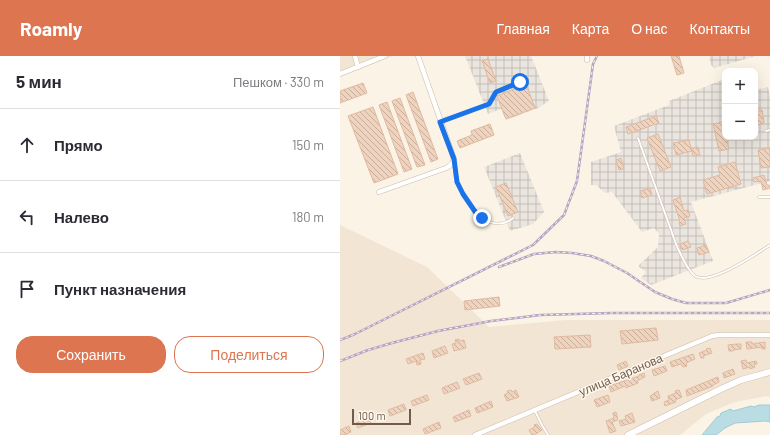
<!DOCTYPE html>
<html lang="ru">
<head>
<meta charset="utf-8">
<style>
  body { margin:0; font-family:Barlow,sans-serif; background:#f2f2f3; color:#2b2b33 }
  .controls { position:absolute; right:12px; top:12px; display:grid; overflow:hidden; border-radius:8px; box-shadow:0 4px 16px #0002 }
  .controls button { width:36px; height:36px; display:grid; place-items:center; padding:0; border:0; border-bottom:1px solid #e1e1e2; background:#fff; color:#2b2b33; font:20px sans-serif }
  .scale { position:absolute; left:12px; bottom:10px; width:59px; box-sizing:border-box; padding-left:4px; border:2px solid #725b4c; border-top:0; font-size:11px; line-height:14px; white-space:nowrap; color:#725b4c; -webkit-text-stroke:3px #fef7eb; paint-order:stroke }
  .stop { position:absolute; width:12px; height:12px; margin:-9px; border:3px solid #1a73e8; border-radius:50%; background:#fff }
  .stop.end { background:#1a73e8; border-color:#fff; box-shadow:0 1px 4px #0008 }
  .list { margin:0; padding:0; list-style:none }
  h2 { display:flex; justify-content:space-between; align-items:center; height:52px; margin:0; padding:0 16px; font-size:17px }
  h2 small { font-size:13px; font-weight:400; color:#7c7c81 }
  .list li { display:grid; grid-template-columns:26px 1fr auto; gap:12px; align-items:center; box-sizing:border-box; height:72px; padding:0 16px; border-top:1px solid #e1e1e2 }
  .list b { display:block; font-size:15px; white-space:nowrap }
  .list em { font-size:13px; font-style:normal; color:#7c7c81 }
  .actions { display:flex; gap:8px; padding:12px 16px }
  .actions a { flex:1; padding:9px 0; border:1px solid #de7551; border-radius:16px; text-align:center; font-size:14px; color:#de7551 }
  .actions .main { background:#de7551; color:#fff }
  .icon { flex:none; width:22px; height:22px; fill:none; stroke:currentColor; stroke-width:2; stroke-linecap:round; stroke-linejoin:round }
  .map { position:relative; flex:none; width:430px; height:379px; overflow:hidden }
  header { display:flex; align-items:center; gap:24px; box-sizing:border-box; height:56px; padding:0 20px; background:#de7551; color:#fff }
  header strong { font-size:19px }
  nav { display:flex; gap:22px; margin-inline-start:auto; font-size:14px }
  main { display:flex }
  aside { flex:1; background:#fff }
  .map>svg:first-child { display:block }
</style>
</head>
<body>
<header>
<strong>Roamly</strong>
<nav><a>Главная</a><a>Карта</a><a>О нас</a><a>Контакты</a></nav>
</header>
<main>
<aside>
<h2>5 мин<small>Пешком · 330 m</small></h2>
<ul class="list">
<li><svg class="icon" aria-label="ahead" viewBox="0 0 24 24"><path d="M12 20V5M6 11l6-6 6 6"/></svg><div><b>Прямо</b></div><em>150 m</em></li>
<li><svg class="icon" aria-label="left" viewBox="0 0 24 24"><path d="M17 20v-9H6M10 6l-5 5 5 5"/></svg><div><b>Налево</b></div><em>180 m</em></li>
<li><svg class="icon" aria-label="arrive" viewBox="0 0 24 24"><path d="M6 21V4h12l-3 4 3 4H6"/></svg><div><b>Пункт назначения</b></div></li>
</ul>
<div class="actions"><a class="main">Сохранить</a><a>Поделиться</a></div>
</aside>
<div class="map">
<svg width="430" height="379" viewBox="0 0 430 379">
  <defs>
    <pattern id="industrial-grid" width="8" height="8" patternUnits="userSpaceOnUse"><rect width="8" height="8" fill="#ebe5df"/><path d="M0 4h8M4 0v8" fill="none" stroke="#c3bdb7"/></pattern>
    <pattern id="building-back-hatch" width="6" height="6" patternUnits="userSpaceOnUse"><rect width="6" height="6" fill="#efd3be"/><path d="M-1 5l2 2M0 0l6 6M5-1l2 2" fill="none" stroke="#c6ae9d"/></pattern>
  </defs>
  <rect width="100%" height="100%" fill="#fbf3e5"/>
  <!-- residential -->
  <g fill="#f2e5d4">
    <path d="M0 0H53L0 21Z"/>
    <path d="M0 169 87 211 149 271 226 264H430V341L426 340 395 346 366 358 340 379H0Z"/>
  </g>
  <!-- industrial -->
  <g fill="url(#industrial-grid)">
    <path d="M125 0H191L209 45 198 52 166 64 161 53 148 58Z"/>
    <path d="M369 0H416L374 12 371 9Z"/>
    <path d="M382 24 385 25V81H415V34L428 31 430 41V125L351 146 373 205 311 229 301 222 306 216 298 210 318 191 319 178 314 172 302 176 272 136 265 137 256 129H251V106L281 96 274 70 329 49V45Z"/>
    <path d="M180 97 204 156 193 168 170 175 144 111Z"/>
  </g>
  <!-- water -->
  <path fill="#badce3" stroke="#a1cbd4" d="M419 349H430V366L426 365 395 367 385 372 376 379H362L377 361 380 360 381 357 391 353 393 355 411 350 414 351Z"/>
  <!-- building -->
  <g fill="url(#building-back-hatch)" stroke="#e0ba9f">
    <path d="M331 0H339L344 17 337 19Z"/>
    <path d="M148 3 156 25 150 27 142 5Z"/>
    <path d="M23 27 27 37 0 47V35Z"/>
    <path d="M186 28 195 52 166 63 157 40Z"/>
    <path d="M73 36 98 103 91 106 66 39Z"/>
    <path d="M60 42 85 109 77 111 52 45Z"/>
    <path d="M47 46 72 113 64 116 39 49Z"/>
    <path d="M33 51 58 118 34 127 8 60Z"/>
    <path d="M422 54 424 67 418 69 415 56Z"/>
    <path d="M316 60 319 67 288 78 286 71Z"/>
    <path d="M383 66 385 76V81H386L389 93 379 95 373 68Z"/>
    <path d="M150 68 154 79 120 92 117 85 132 79 131 75Z"/>
    <path d="M318 78 331 111 320 115 307 82Z"/>
    <path d="M349 84 352 95 336 99 333 87Z"/>
    <path d="M358 91 360 99 353 100 351 93Z"/>
    <path d="M430 92V111L421 112 418 94Z"/>
    <path d="M281 102 284 113 279 114 276 104Z"/>
    <path d="M395 106 401 128 367 138 363 124 380 119 378 111Z"/>
    <path d="M424 119 427 129H429L430 132 423 134 421 125 414 126 413 122Z"/>
    <path d="M166 127 178 156 168 160 156 131Z"/>
    <path d="M310 132 312 139 302 142 300 135Z"/>
    <path d="M340 141 344 155 348 154 350 160 344 162 346 168 340 170 339 166 340 165 333 144Z"/>
    <path d="M348 185 351 191 342 194 340 188Z"/>
    <path d="M366 189 369 196 359 199 357 192Z"/>
    <path d="M159 241 160 250 125 254 124 245Z"/>
    <path d="M316 272 318 284 282 288 280 275Z"/>
    <path d="M250 279 251 291 215 293 214 281Z"/>
    <path d="M119 283V285L124 284 126 292 114 295 112 288 116 287 115 284Z"/>
    <path d="M406 286H412V288L425 286V293H422V291L407 293Z"/>
    <path d="M396 288H401V293L393 294V295H389L388 289Z"/>
    <path d="M105 290 108 297 94 302 92 295Z"/>
    <path d="M370 292 372 297 363 300 364 302H361L359 297 367 294 366 293Z"/>
    <path d="M83 297 85 303 80 304 81 308 77 309 76 305 68 308 66 303Z"/>
    <path d="M353 298 355 303 346 307 347 310 343 311 341 308 332 311 330 306Z"/>
    <path d="M406 304 407 307 416 305 417 308H414L415 311 410 313V311L403 313 401 305Z"/>
    <path d="M286 305 288 310 279 314 277 309Z"/>
    <path d="M325 310 327 315 314 320 312 314Z"/>
    <path d="M393 313 395 318 384 322 383 317Z"/>
    <path d="M139 317 142 323 126 329 123 323Z"/>
    <path d="M304 317 305 321 297 325 298 327 286 332 285 330 271 336 269 330 299 320V319Z"/>
    <path d="M378 321 379 326 373 329V330L347 340 346 334Z"/>
    <path d="M117 326 120 332 104 338 102 332Z"/>
    <path d="M171 334 172 336 176 334 179 341 167 345 164 339 168 337 167 335Z"/>
    <path d="M339 334 342 341 335 344 336 346 325 350 324 346 329 344 328 340 336 337 335 335Z"/>
    <path d="M318 335 320 342 312 345 310 340 314 338V337Z"/>
    <path d="M87 339 89 344 73 350 71 345Z"/>
    <path d="M268 339 270 346 257 351 254 344Z"/>
    <path d="M151 345 153 351 137 357 135 352Z"/>
    <path d="M64 348 66 354 50 360 48 354Z"/>
    <path d="M129 354 131 360 115 366 113 361Z"/>
    <path d="M276 356 278 364 272 366 276 375 270 377 266 365 274 362 273 357Z"/>
    <path d="M292 357 295 366 281 370 279 365 286 363 285 360Z"/>
    <path d="M29 362 31 367 18 372 16 367Z"/>
    <path d="M99 366 101 372 85 378 83 373Z"/>
    <path d="M197 368 202 374 194 379H192L189 374 195 371 194 369Z"/>
    <path d="M9 370 11 376 4 379H0V374Z"/>
  </g>
  <g fill="none" stroke-linecap="round" stroke-linejoin="round">
    <defs>
      <g id="lane">
        <path d="M100 65 149 48 156 36 180 26"/>
        <path d="M426 75 430 74"/>
        <path d="M298 82 336 188C340 197 347 214 355 220 370 230 416 198 430 189"/>
        <path d="M114 107C115 113 115 120 117 126 119 132 123 137 126 142 129 147 132 153 137 158 146 167 162 172 173 162"/>
        <path d="M419 141H430"/>
        <path d="M195 355 202 369 208 379"/>
      </g>
      <g id="street">
        <path d="M15 0 18 11"/>
        <path d="M247 4V0"/>
        <path d="M0 18 45 0"/>
        <path d="M39 136 106 112C110 110 113 108 114 103L78 0"/>
        <path d="M135 379 372 280 379 279H430"/>
      </g>
      <path id="secondary" d="M288 379 381 333 401 324 430 316"/>
    </defs>
    <!-- lane casing -->
    <use href="#lane" stroke="#ccbbac" stroke-width="3"/>
    <!-- street casing -->
    <use href="#street" stroke="#ccbbac" stroke-width="5.5"/>
    <!-- secondary casing -->
    <use href="#secondary" stroke="#d1bdac" stroke-width="7"/>
    <!-- lane -->
    <use href="#lane" stroke="#fff" stroke-width="2"/>
    <!-- street -->
    <use href="#street" stroke="#fff" stroke-width="4.5"/>
    <!-- secondary -->
    <use href="#secondary" stroke="#fff" stroke-width="6"/>
    <defs>
      <g id="rail">
        <path d="M159 211 194 198 216 196 232 197 251 200 264 205 287 217 315 236 332 243 346 247H386L430 234"/>
        <path d="M0 284 15 278 193 189 224 159 237 125 253 8 257 0"/>
        <path d="M0 305 28 294 52 287 98 275 151 265 200 259 272 257H430"/>
      </g>
    </defs>
    <!-- rail casing -->
    <use href="#rail" stroke="#b6a4c4" stroke-width="2.5"/>
    <!-- rail -->
    <use href="#rail" stroke="#fef7eb" stroke-width="1" stroke-dasharray="3" stroke-linecap="butt"/>
  </g>
  <g fill="none" stroke-linecap="round" stroke-linejoin="round">
    <!-- route -->
    <path stroke="#1a73e8" stroke-width="5" d="M142 162 136 157 123 138 117 126 114 103 100 66 149 48 156 36 180 26"/>
  </g>
  <g text-anchor="middle" stroke-width="3" stroke-linejoin="round" paint-order="stroke">
    <!-- street labels -->
    <g font-size="12" fill="#725b4c" stroke="#fef7eb">
      <text transform="translate(281 319) rotate(-23)" y="4">улица Баранова</text>
    </g>
  </g>
</svg>
<div class="controls">
<button>+</button>
<button>−</button>
</div>
<div class="scale">100 m</div>
<div class="stop" style="left:180px;top:26px"></div>
<div class="stop end" style="left:142px;top:162px"></div>
</div>
</main>
</body>
</html>
